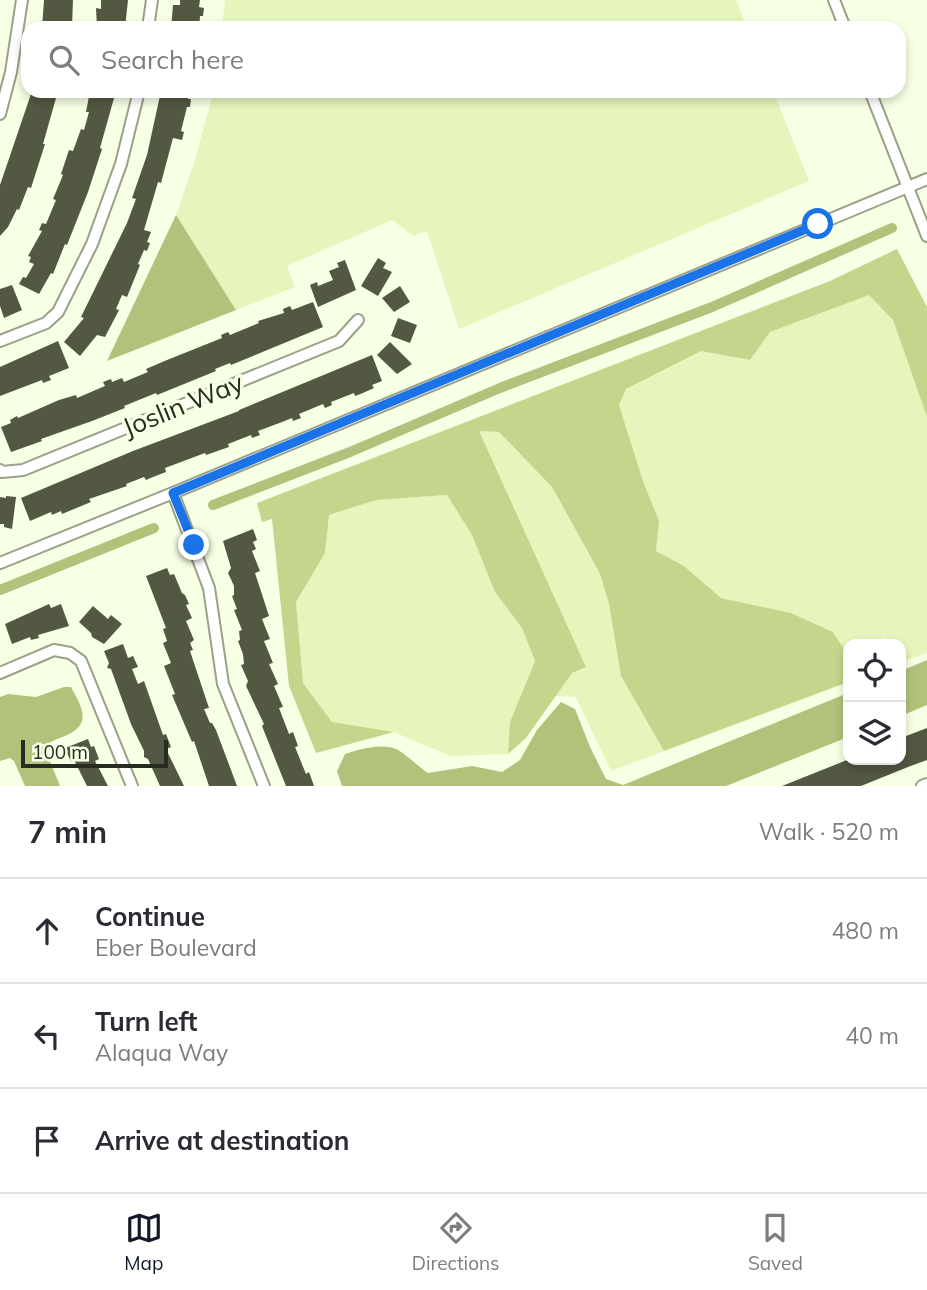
<!DOCTYPE html>
<html lang="en">
<head>
<meta charset="utf-8">
<style>
  body { margin:0; font-family:Mulish,sans-serif; background:#f7f7f7; color:#2b2b33 }
  .controls { position:absolute; right:21px; bottom:21px; display:grid; overflow:hidden; border-radius:14px; box-shadow:0 4px 10px #0003 }
  .controls button { width:63px; height:63px; display:grid; place-items:center; padding:0; border:0; border-bottom:2px solid #e1e1e2; background:#fff; color:#2b2b33; font:35px sans-serif }
  .scale { position:absolute; left:21px; bottom:18px; width:147px; box-sizing:border-box; padding-left:7px; border:4px solid #282b21; border-top:0; font-size:19px; line-height:24px; white-space:nowrap; color:#282b21; -webkit-text-stroke:5px #f7ffe4; paint-order:stroke }
  .stop { position:absolute; width:21px; height:21px; margin:-16px; border:5px solid #1a73e8; border-radius:50%; background:#fff }
  .stop.end { background:#1a73e8; border-color:#fff; box-shadow:0 2px 7px #0008 }
  .list { margin:0; padding:0; list-style:none }
  h2 { display:flex; justify-content:space-between; align-items:center; height:91px; margin:0; padding:0 28px; font-size:30px }
  h2 small { font-size:23px; font-weight:400; color:#7c7c81 }
  .list li { display:grid; grid-template-columns:46px 1fr auto; gap:21px; align-items:center; box-sizing:border-box; height:105px; padding:0 28px; border-top:2px solid #e1e1e2 }
  .list b { display:block; font-size:26px; white-space:nowrap }
  .list p { margin:0; font-size:23px; white-space:nowrap; color:#7c7c81 }
  .list em { font-size:23px; font-style:normal; color:#7c7c81 }
  .icon { flex:none; width:38px; height:38px; fill:none; stroke:currentColor; stroke-width:2; stroke-linecap:round; stroke-linejoin:round }
  .map { position:relative; flex:none; width:927px; height:786px; overflow:hidden }
  .search { position:absolute; background:#fff; box-shadow:0 4px 10px #0003; left:21px; right:21px; top:21px; height:77px; display:flex; align-items:center; gap:18px; box-sizing:border-box; padding:0 24px; border-radius:21px; color:#7c7c81; font-size:26px }
  .sheet { height:406px; background:#fff }
  nav { display:flex; justify-content:space-around; align-items:center; box-sizing:border-box; height:98px; border-top:2px solid #e1e1e2; background:#fff; font-size:19px; color:#7c7c81 }
  nav a { display:grid; justify-items:center; gap:4px }
  nav .on { color:#111827 }
  .map>svg:first-child { display:block }
</style>
</head>
<body>
<div class="map">
<svg width="927" height="786" viewBox="0 0 927 786">
  <rect width="100%" height="100%" fill="#f7ffe4"/>
  <!-- green -->
  <g fill="#e6f5bc">
    <path d="M225 0H736L747 28H222Z"/>
    <path d="M214 91H773L809 181 459 329 427 231 414 236 392 220 287 266 295 287 236 310 176 215 193 166Z"/>
    <path d="M869 294 893 320 927 417V653L901 662V644H885L884 637 874 644H848V655L833 632 791 613 721 598 684 566 656 551 659 521 643 481 619 405 626 389 701 351 750 360 770 332Z"/>
    <path d="M478 431 499 432 552 487 600 575 609 604 621 676 664 751 611 771 576 697 555 696 572 673 586 667Z"/>
    <path d="M447 495 472 535 495 592 522 628 535 661 510 722 508 754 450 756 394 732 332 722 303 683 296 602 325 553 329 515 376 500Z"/>
  </g>
  <!-- forest -->
  <path fill="#c4d68c" d="M897 249 927 307V417L893 320 869 295 770 332 750 360 701 351 626 389 619 405 643 481 659 521 656 551 684 566 721 598 791 613 833 632 848 655V682L664 751 621 676 609 604 600 574 552 487 499 432 479 431 586 667 572 673 526 738 508 754 510 722 535 661 522 628 495 592 472 535 447 495 376 500 329 515 325 553 296 602 303 683 332 722 394 732 316 753 289 686 272 519 262 522 257 503 830 281Z"/>
  <!-- water -->
  <g fill="#b1c37a">
    <path d="M176 215 236 310 107 361Z"/>
    <path d="M927 660V705L901 716V671Z"/>
    <path d="M64 687H71C81 706 93 723 67 735 60 738 53 740 47 745L48 756 60 786H25L14 761 10 758 0 761V697L8 694 36 697Z"/>
    <path d="M848 693V737L726 786H342L337 771 345 754C361 749 379 743 396 749 402 751 420 768 428 773L472 766 502 772 520 760 537 730 561 702 575 709 590 747 606 779 623 785Z"/>
  </g>
  <g fill="none" stroke-linecap="round" stroke-linejoin="round">
    <!-- canal -->
    <g stroke="#b1c37a" stroke-width="10">
      <path d="M213 505 350 452 500 388 712 307 892 228"/>
      <path d="M0 590 154 528"/>
    </g>
  </g>
  <!-- building -->
  <g fill="#525842">
    <path d="M44 0H73L72 26 42 28Z"/>
    <path d="M101 0H128L125 28 97 27 96 8 101 9Z"/>
    <path d="M180 0H200L199 7 204 8 203 16H200L199 28H171L173 5H180Z"/>
    <path d="M32 91H58L43 144H45L31 188 28 187 19 210 17 209 8 227 0 236V185Z"/>
    <path d="M90 91H116L100 148 102 149 88 192 67 245 65 244 53 274 51 273 39 294 19 284 23 277 26 278 34 264 29 262 31 257 28 256 42 231 39 230 42 223 46 224 56 200 53 199 63 175 61 174 69 150 73 151 81 129 84 130 89 112H86Z"/>
    <path d="M161 91H189L188 99H191L190 107H187L181 131 184 132 182 140 173 138 161 183 158 182 144 230 151 232 147 242 150 243 147 251 144 250 138 264 140 265 127 297 122 295 116 309 119 310 105 337 97 335 80 356 64 342 84 318 81 317 127 223 136 199 132 198 147 155Z"/>
    <path d="M378 258 386 263 383 268 392 272 378 296 361 286Z"/>
    <path d="M345 260 356 290 318 307 310 285 317 282 318 286 333 280 329 271 339 267 337 263Z"/>
    <path d="M12 285 22 310 4 318 0 306V289Z"/>
    <path d="M400 286 410 302 394 312 382 298Z"/>
    <path d="M313 302 323 327 231 365 230 363 215 369 216 371 157 395 156 393 124 406 125 408 92 421 41 439 42 441 11 452 1 427 11 423 10 420 17 416 18 418 59 400 76 395 77 398 105 386 103 382 111 379 112 382 122 378 124 382 148 372 146 369 167 360 222 338 221 335 228 332 230 335 259 323 258 321 284 313 283 309 290 306 292 310Z"/>
    <path d="M398 318 417 325 410 343 391 336Z"/>
    <path d="M58 341 69 368 49 376 51 380 43 383 42 380 0 396V367Z"/>
    <path d="M390 342 412 364 397 374 377 355Z"/>
    <path d="M372 355 382 381 372 385 374 388 363 393 355 396 354 393 331 402 332 405 325 408 323 404 299 414 301 418 293 421 292 418 282 422 258 431 260 435 252 438 251 435 228 444 229 447 206 455 205 453 165 468 166 472 153 477 146 480 144 477 126 484 127 486 89 499 91 502 62 514 61 511 52 515 51 512 30 521 21 498 133 451 239 411V410Z"/>
    <path d="M6 496 16 497 12 529 4 527V524H0V497L6 498Z"/>
    <path d="M253 529 257 540 253 542 256 549 252 551 260 571 255 573 269 616 262 619 270 639 264 641 273 663 269 664 278 684 274 686 283 707 279 708 289 734 293 732 298 746 295 747 306 774 309 772 314 786H286L262 726 264 724 246 686 248 681 241 665 244 664 243 654 238 641 240 640 239 631 242 630 234 610 237 609 232 596 234 595V586L228 573 231 568 223 541Z"/>
    <path d="M167 568 170 575 174 574 182 593 185 595 189 604 186 605 192 618 186 621 194 640 190 643 193 650 190 651 209 708 204 709 210 723H212L216 730 237 786H209L194 741 192 742 172 695 175 694 164 666 171 663 163 643 167 641 163 629 166 628 146 576Z"/>
    <path d="M49 604 51 608 61 604 69 626 38 635 39 638 31 640 30 637 12 644 5 624Z"/>
    <path d="M93 606 108 619 111 615 122 624 104 644 92 637 91 633 79 622Z"/>
    <path d="M123 644 128 658 133 656 138 667 132 669 138 684 144 681 163 735 166 734 171 747 166 749 184 786H160L148 759 144 757V751L131 724 111 669 107 668 109 663 104 651Z"/>
    <path d="M927 728V760L908 767 861 786H782L847 760H901V738Z"/>
    <path d="M88 739 91 747 94 746 99 759 95 761 108 786H87L74 760 71 762 65 748Z"/>
  </g>
  <g fill="none" stroke-linecap="round" stroke-linejoin="round">
    <defs>
      <g id="minor">
        <path d="M834 0 845 28"/>
        <path d="M148 28 152 0"/>
        <path d="M870 91 927 236"/>
        <path d="M0 114 11 72 22 0"/>
        <path d="M0 341 46 323 58 312 92 244 121 164 139 91"/>
        <path d="M0 470 2 472 23 470 339 341 358 320"/>
        <path d="M173 493 209 588 223 684 264 786"/>
        <path d="M0 563 173 493 927 179"/>
        <path d="M0 673 54 650 70 653 81 661 132 786"/>
        <path d="M922 786 927 784"/>
      </g>
    </defs>
    <!-- minor casing -->
    <use href="#minor" stroke="#9aa189" stroke-width="14"/>
    <!-- minor -->
    <use href="#minor" stroke="#fff" stroke-width="10"/>
  </g>
  <g fill="none" stroke-linecap="round" stroke-linejoin="round">
    <!-- route -->
    <path stroke="#1a73e8" stroke-width="9" d="M194 545 173 493 818 224"/>
  </g>
  <g text-anchor="middle" stroke-width="7" stroke-linejoin="round" paint-order="stroke">
    <!-- street labels -->
    <g font-size="26" fill="#282b21" stroke="#f7ffe4">
      <text transform="translate(183 405) rotate(-22)" y="9">Joslin Way</text>
    </g>
  </g>
</svg>
<div class="controls">
<button><svg class="icon" aria-label="locate" viewBox="0 0 24 24"><circle cx="12" cy="12" r="6"/><path d="M12 2v4M12 18v4M2 12h4M18 12h4"/></svg></button>
<button><svg class="icon" aria-label="layers" viewBox="0 0 24 24"><path d="M12 4l9 5-9 5-9-5zM3 14l9 5 9-5"/></svg></button>
</div>
<div class="scale">100 m</div>
<div class="stop" style="left:818px;top:224px"></div>
<div class="stop end" style="left:194px;top:545px"></div>
<div class="search"><svg class="icon" aria-label="search" viewBox="0 0 24 24"><circle cx="10" cy="10" r="6"/><path d="M15 15l6 6"/></svg>Search here</div>
</div>
<section class="sheet">
<h2>7 min<small>Walk · 520 m</small></h2>
<ul class="list">
<li><svg class="icon" aria-label="ahead" viewBox="0 0 24 24"><path d="M12 20V5M6 11l6-6 6 6"/></svg><div><b>Continue</b><p>Eber Boulevard</p></div><em>480 m</em></li>
<li><svg class="icon" aria-label="left" viewBox="0 0 24 24"><path d="M17 20v-9H6M10 6l-5 5 5 5"/></svg><div><b>Turn left</b><p>Alaqua Way</p></div><em>40 m</em></li>
<li><svg class="icon" aria-label="arrive" viewBox="0 0 24 24"><path d="M6 21V4h12l-3 4 3 4H6"/></svg><div><b>Arrive at destination</b></div></li>
</ul>
</section>
<nav>
<a class="on"><svg class="icon" aria-label="map" viewBox="0 0 24 24"><path d="M3 6l6-2 6 2 6-2v14l-6 2-6-2-6 2zM9 4v14M15 6v14"/></svg>Map</a>
<a><svg class="icon" aria-label="directions" viewBox="0 0 24 24"><path d="M12 3l9 9-9 9-9-9zM9 14v-3h6M13 9l2 2-2 2"/></svg>Directions</a>
<a><svg class="icon" aria-label="saved" viewBox="0 0 24 24"><path d="M7 4h10v16l-5-4-5 4z"/></svg>Saved</a>
</nav>
</body>
</html>
